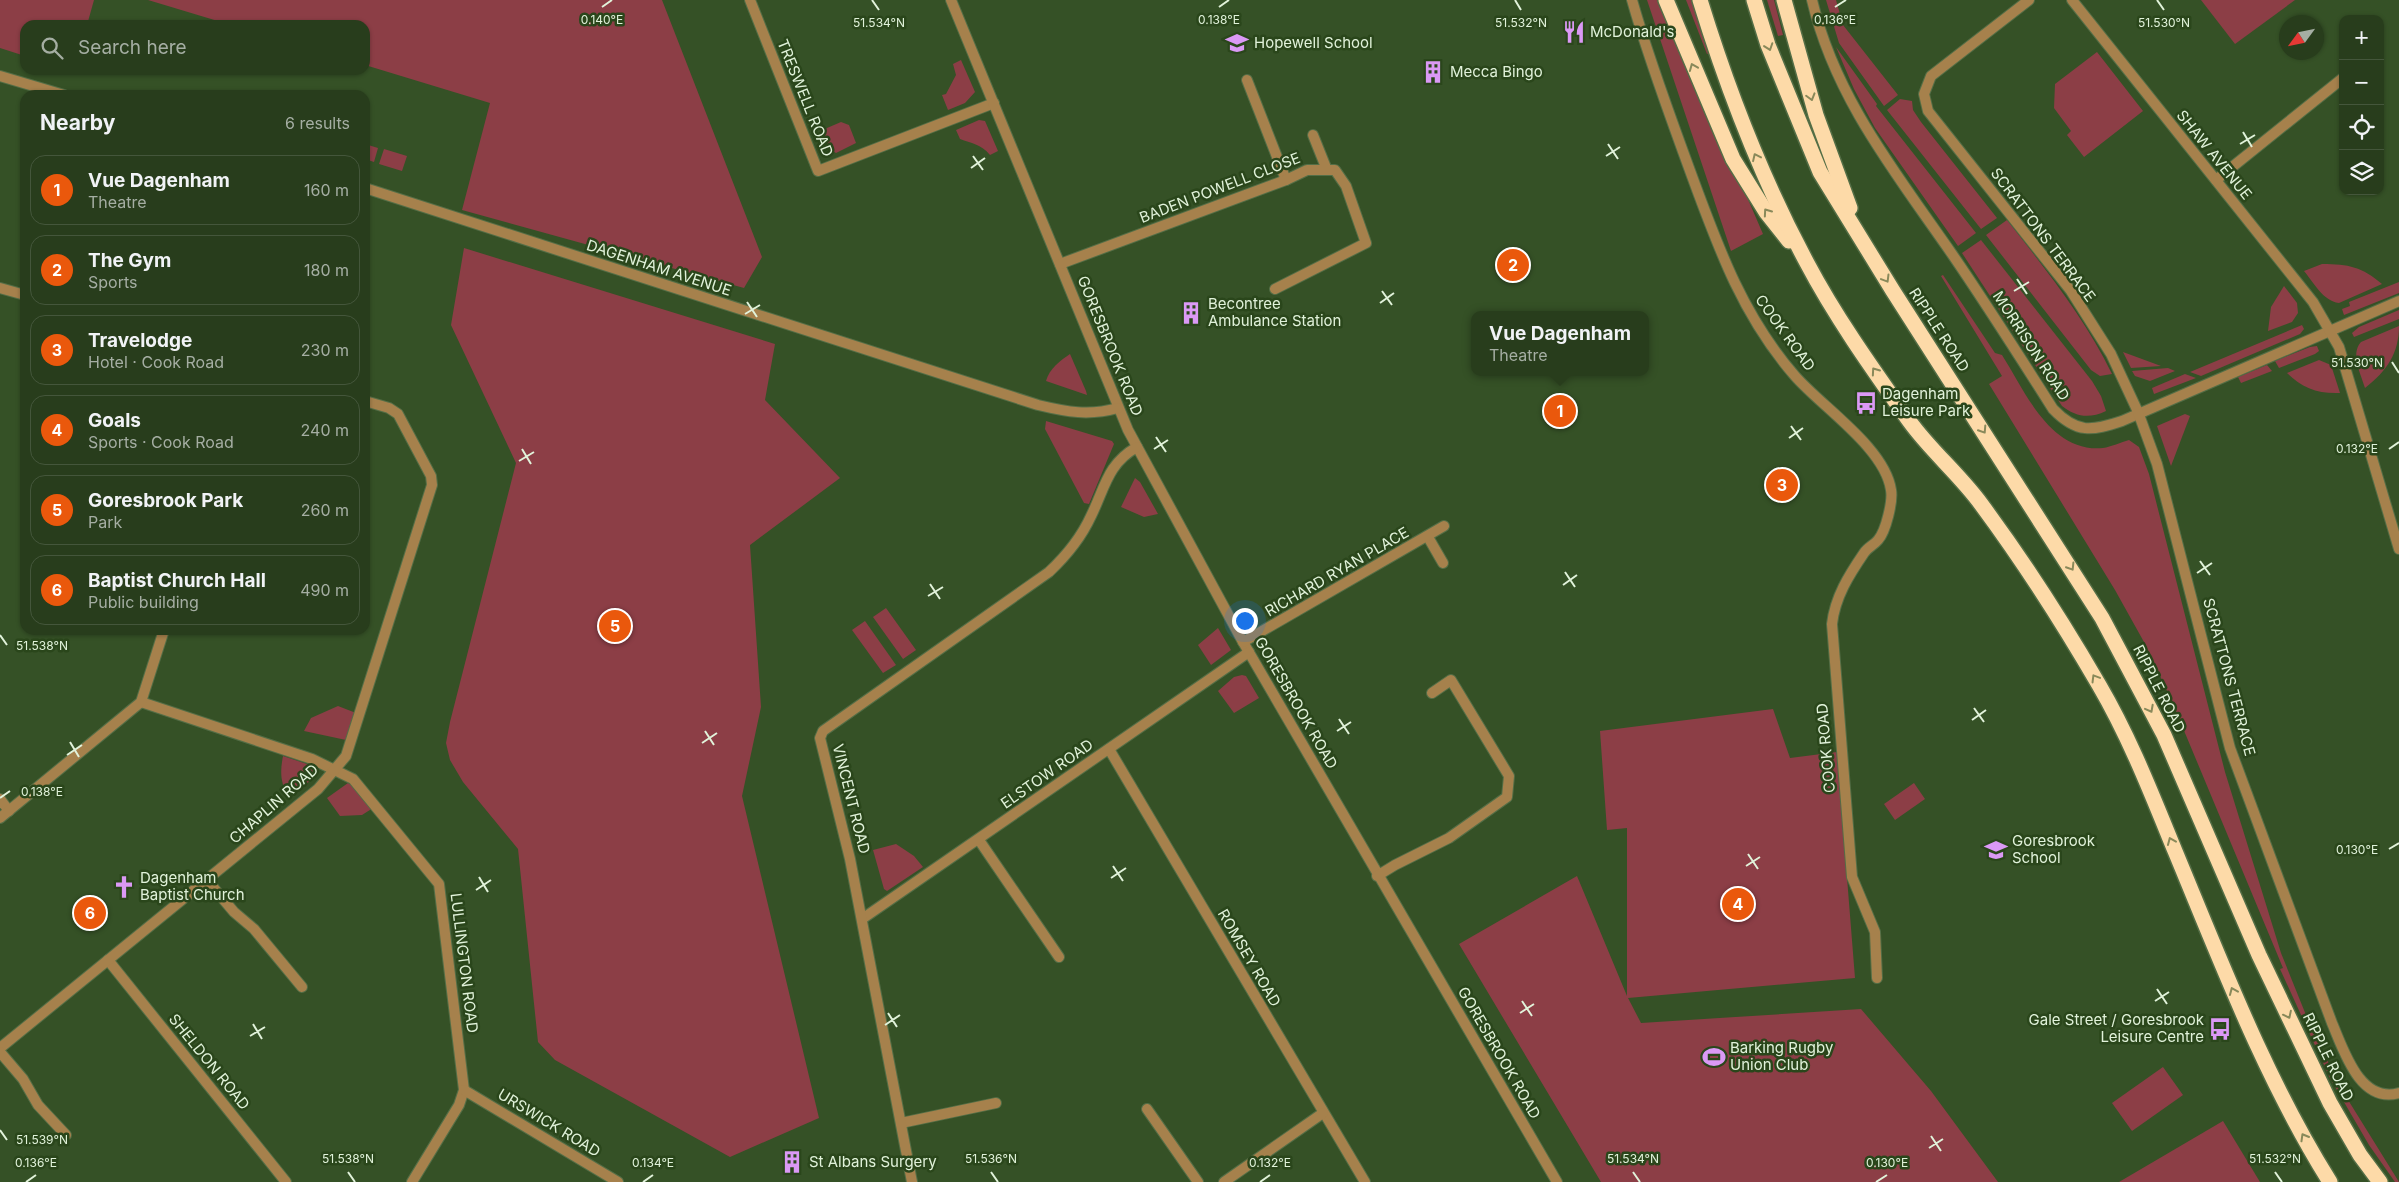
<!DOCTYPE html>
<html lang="en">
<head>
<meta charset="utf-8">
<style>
  body { margin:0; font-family:Inter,sans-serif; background:#304425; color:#f1f3f6 }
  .controls { position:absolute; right:15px; top:15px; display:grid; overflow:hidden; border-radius:10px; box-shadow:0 1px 4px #0004 }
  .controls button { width:45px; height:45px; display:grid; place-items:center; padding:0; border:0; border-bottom:1px solid #44563b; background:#283d1c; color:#f1f3f6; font:25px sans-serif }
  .compass { position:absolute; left:2279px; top:15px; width:45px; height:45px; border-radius:50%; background:#283d1c; box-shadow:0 1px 4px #0004; rotate:237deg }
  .you { position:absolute; left:1244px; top:620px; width:18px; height:18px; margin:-12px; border:4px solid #fff; border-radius:50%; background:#1a73e8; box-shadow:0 0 0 8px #1a73e833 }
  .badge { display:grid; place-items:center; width:32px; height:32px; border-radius:50%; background:#ea580c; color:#fff; font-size:16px; font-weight:700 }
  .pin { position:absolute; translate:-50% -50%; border:2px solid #fff; box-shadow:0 1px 5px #0006 }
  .popup { position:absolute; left:1471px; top:311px; width:178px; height:65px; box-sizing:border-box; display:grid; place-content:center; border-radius:10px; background:#283d1c; filter:drop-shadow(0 1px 4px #0005); font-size:16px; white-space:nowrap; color:#a5aea3 }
  .popup b { font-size:19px; color:#f1f3f6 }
  .popup::after { content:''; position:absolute; left:50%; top:100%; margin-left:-10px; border:10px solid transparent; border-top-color:#283d1c }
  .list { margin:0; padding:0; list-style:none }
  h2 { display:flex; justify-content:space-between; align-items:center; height:65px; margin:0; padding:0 20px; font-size:21px }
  h2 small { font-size:16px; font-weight:400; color:#a5aea3 }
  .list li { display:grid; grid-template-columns:32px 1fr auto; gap:15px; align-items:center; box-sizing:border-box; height:70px; margin:0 10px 10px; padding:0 10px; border:1px solid #44563b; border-radius:15px }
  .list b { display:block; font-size:19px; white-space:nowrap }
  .list p { margin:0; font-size:16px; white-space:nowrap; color:#a5aea3 }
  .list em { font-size:16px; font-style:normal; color:#a5aea3 }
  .icon { flex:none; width:28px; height:28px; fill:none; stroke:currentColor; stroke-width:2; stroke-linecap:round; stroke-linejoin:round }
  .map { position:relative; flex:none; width:2399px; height:1182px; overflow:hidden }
  .search { position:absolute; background:#283d1c; box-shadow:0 1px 4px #0004; left:20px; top:20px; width:350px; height:55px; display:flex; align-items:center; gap:12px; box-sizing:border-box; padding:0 18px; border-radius:15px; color:#a5aea3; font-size:19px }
  .panel { position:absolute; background:#283d1c; box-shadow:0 1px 4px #0004; left:20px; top:90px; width:350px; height:545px; border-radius:15px }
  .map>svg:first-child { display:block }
</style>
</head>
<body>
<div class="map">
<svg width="2399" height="1182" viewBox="0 0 2399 1182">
  <rect width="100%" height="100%" fill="#355126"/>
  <!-- green -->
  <g fill="#8c3e46">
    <path d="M0 0H94L87 25H25V56L0 48Z"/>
    <path d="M148 0H662L762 257 744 288 462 210 490 103 365 65V25H231Z"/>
    <path d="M1647 0H1665L1676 33 1763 234 1731 251Z"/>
    <path d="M1686 0H1695L1712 52 1707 54Z"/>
    <path d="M1767 0H1774L1783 35 1778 36Z"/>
    <path d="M1826 0H1836L1843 25 1898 95 1884 106 1839 43Z"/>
    <path d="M2201 0H2295L2235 44Z"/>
    <path d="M1836 47 1877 104 1876 106 1976 233 1958 246 1875 128 1854 89Z"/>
    <path d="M2097 52 2143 111 2084 157 2067 135 2071 131 2054 108 2055 84Z"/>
    <path d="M961 60 975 92 965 103 948 110 942 95 946 94 956 75 953 64Z"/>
    <path d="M1900 99 1912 101 1913 110 1921 122 1997 218 1981 229 1887 110Z"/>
    <path d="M979 120 985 121 998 151 990 155C981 144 971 143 960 139L956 130Z"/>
    <path d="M841 122 849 125 856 143 836 153 828 148 820 131Z"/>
    <path d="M365 144 378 148 374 162 365 159Z"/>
    <path d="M384 149 407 156 402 171 379 164Z"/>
    <path d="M2007 220C2046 270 2085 318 2112 374L2100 376 2091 370 1986 235Z"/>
    <path d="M1981 240 2092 381 2101 396 2106 411C2089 419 2076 417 2062 406L1962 253Z"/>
    <path d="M464 248 775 344 765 400 840 478 750 545 761 707 742 796 819 1118 730 1157 555 1060 538 1042 518 849 463 782 450 760 446 743 450 722 516 463 451 325Z"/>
    <path d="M2322 264C2349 264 2362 267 2382 284L2339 303C2323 301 2314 283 2304 271Z"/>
    <path d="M1943 275 1995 353 2002 355C2025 391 2050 453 2103 448 2111 447 2121 442 2129 440L2139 447 2149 474 2225 772 2281 953 2308 1020 2340 1087 2399 1182H2395L2369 1145 2330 1078 2280 969 2283 968 2170 697 2144 642 2115 590 1989 384 2002 376 1941 276Z"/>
    <path d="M2399 282V293L2344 315 2342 309 2350 306 2349 302Z"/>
    <path d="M2284 286 2297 303 2298 313 2292 322 2268 331 2271 307Z"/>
    <path d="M2399 310V319L2354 337 2352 333 2359 327Z"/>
    <path d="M2302 325 2304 329 2300 334 2201 376 2190 372Z"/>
    <path d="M2399 326C2399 353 2387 371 2365 388 2361 374 2350 354 2361 342Z"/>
    <path d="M2317 346 2319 351 2315 354 2279 368 2275 361 2310 347Z"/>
    <path d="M2123 352 2161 366 2131 368Z"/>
    <path d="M1070 354 1086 391 1087 395 1046 381C1049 369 1061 360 1070 354Z"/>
    <path d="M2319 360 2331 365 2340 393C2318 394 2302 388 2287 373Z"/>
    <path d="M2267 365 2272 371 2241 383 2238 377Z"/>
    <path d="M2168 368 2175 371 2150 381 2135 376 2132 371Z"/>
    <path d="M2185 374 2196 378 2154 394 2152 388Z"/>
    <path d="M2185 414 2190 416 2171 466 2157 426Z"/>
    <path d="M1046 421 1112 441 1114 444 1089 504 1084 503 1045 429Z"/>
    <path d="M1135 478 1140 482 1158 514 1144 517 1121 507Z"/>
    <path d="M886 608 916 650 903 659 873 617Z"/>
    <path d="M865 621 896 665 883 673 852 630Z"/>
    <path d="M1218 628 1231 650 1211 665 1198 645Z"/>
    <path d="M1242 675 1246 676 1259 698 1234 713 1218 691 1234 677Z"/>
    <path d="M338 706 356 713 346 740 304 731 311 718Z"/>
    <path d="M1773 709 1790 758 1837 752 1855 978 1628 998 1641 1023 1861 1009 1931 1091 1998 1182H1601L1459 944 1577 876 1627 996V828L1607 830 1600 731Z"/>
    <path d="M283 756 313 766 317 769 315 777 289 797C280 783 280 772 283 756Z"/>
    <path d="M348 783 353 785 373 808 362 815 340 816 327 798Z"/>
    <path d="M1914 783 1925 799 1895 820 1884 804Z"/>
    <path d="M896 844 914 856 923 867 887 891 884 889 873 850Z"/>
    <path d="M2163 1067 2183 1095 2132 1131 2112 1103Z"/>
    <path d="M2223 1121 2260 1182H2119Z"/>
  </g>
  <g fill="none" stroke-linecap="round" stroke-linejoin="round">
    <defs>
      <g id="street">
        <path d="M750 0 818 171 994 103"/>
        <path d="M951 0 1128 430 1243 642 1557 1182"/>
        <path d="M1632 0C1648 57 1669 113 1689 168 1717 244 1741 314 1795 376 1822 407 1885 448 1891 490 1893 501 1886 531 1878 540 1874 545 1868 547 1864 553 1849 575 1835 597 1832 624L1852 877 1875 932 1877 978"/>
        <path d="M1812 0C1835 98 1896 173 1952 254 1987 305 2020 357 2053 409 2077 434 2092 431 2122 421L2399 301"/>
        <path d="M2029 0 1931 76 1924 94 1928 111 2071 291 2111 354 2138 412 2157 464 2230 748 2332 1023C2344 1051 2360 1104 2399 1093"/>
        <path d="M2072 0 2313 302 2339 347 2399 549"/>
        <path d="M0 76 64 95"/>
        <path d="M1247 80 1286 180"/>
        <path d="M1313 135 1327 170"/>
        <path d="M2216 180 2343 78"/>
        <path d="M365 188 1038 405C1067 412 1089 416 1118 408"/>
        <path d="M1060 264 1286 180 1307 170H1335L1346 186 1366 243 1275 289"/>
        <path d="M0 288 25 295"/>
        <path d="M1428 537 1443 563"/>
        <path d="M1243 642 1444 526"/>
        <path d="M141 702 312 759 353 779 439 884 464 1090 459 1105 412 1182"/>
        <path d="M1109 749 1365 1182"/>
        <path d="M0 799 9 811"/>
        <path d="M0 818 141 702 164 630"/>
        <path d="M979 840 1059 957"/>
        <path d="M1377 876 1395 865 1449 838 1507 797 1509 776 1451 680 1432 693"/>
        <path d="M207 880 234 912 254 929 302 987"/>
        <path d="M862 919 1249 652"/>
        <path d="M108 960 286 1182"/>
        <path d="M0 1048 318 789 346 756 432 485 431 476 398 414 389 408 365 401"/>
        <path d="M0 1052 23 1079 38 1105 66 1135"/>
        <path d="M464 1090 618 1182"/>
        <path d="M1147 1109 1198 1182"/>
        <path d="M901 1123 996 1103"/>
        <path d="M912 1182 850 859 820 738 823 731 1049 572C1066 556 1081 538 1091 516 1105 488 1107 464 1137 447"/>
        <path d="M1224 1182 1323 1113"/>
      </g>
      <g id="highway">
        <path d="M1666 0 1733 159 1766 212 1789 241"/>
        <path d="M1700 0C1728 91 1762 179 1807 263 1836 318 1874 371 1910 422 1931 451 1960 475 1981 504 2024 562 2063 623 2099 685 2130 738 2152 795 2175 851 2222 964 2265 1078 2330 1182"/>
        <path d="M1754 0 1768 45 1820 172 1893 291 2102 618 2164 735 2259 955 2330 1103 2360 1155 2380 1182"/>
        <path d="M1784 0 1816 115 1850 208"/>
      </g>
    </defs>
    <!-- street casing -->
    <use href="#street" stroke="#546e46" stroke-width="12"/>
    <!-- highway casing -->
    <use href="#highway" stroke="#546e46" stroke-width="18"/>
    <!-- street -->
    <use href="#street" stroke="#a6814c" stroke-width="10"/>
    <!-- highway -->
    <use href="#highway" stroke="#fddaa8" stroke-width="15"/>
  </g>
  <!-- one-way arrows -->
  <defs><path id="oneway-chevron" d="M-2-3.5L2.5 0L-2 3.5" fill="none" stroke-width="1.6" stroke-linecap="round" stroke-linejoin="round" transform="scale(1.25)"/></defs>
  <g stroke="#89895a">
    <use href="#oneway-chevron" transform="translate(1769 47) rotate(71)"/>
    <use href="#oneway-chevron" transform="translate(1693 67) rotate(-112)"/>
    <use href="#oneway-chevron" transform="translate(1811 97) rotate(74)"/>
    <use href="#oneway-chevron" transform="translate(1756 157) rotate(-115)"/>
    <use href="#oneway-chevron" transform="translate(1767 212) rotate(-125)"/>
    <use href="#oneway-chevron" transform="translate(1886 279) rotate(59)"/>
    <use href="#oneway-chevron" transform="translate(1875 371) rotate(-125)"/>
    <use href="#oneway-chevron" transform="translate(1983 430) rotate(57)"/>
    <use href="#oneway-chevron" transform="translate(2071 567) rotate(58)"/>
    <use href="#oneway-chevron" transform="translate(2095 678) rotate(-121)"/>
    <use href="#oneway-chevron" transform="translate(2150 709) rotate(62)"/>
    <use href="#oneway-chevron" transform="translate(2171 841) rotate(-113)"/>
    <use href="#oneway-chevron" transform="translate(2233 991) rotate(-113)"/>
    <use href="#oneway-chevron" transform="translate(2288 1015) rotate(64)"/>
    <use href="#oneway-chevron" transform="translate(2304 1137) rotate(-120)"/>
  </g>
  <!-- ticks -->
  <path fill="none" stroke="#e1f2da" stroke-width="2" d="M872 0 879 10M1515 0 1521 10M2157 0 2164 10M602 7 612 0M1219 7 1229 0M1835 7 1846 0M2243 132 2252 147M1608 144 1618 159M2240 144 2255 135M973 156 983 170M1606 156 1620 147M971 168 985 158M2017 279 2027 294M1382 291 1392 305M2014 291 2029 282M747 302 757 317M1380 303 1394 293M745 314 760 305M2392 362 2399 373M1791 426 1801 440M1156 437 1166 452M1789 438 1803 428M522 449 531 464M1154 449 1168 440M2389 449 2399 442M519 461 534 452M2200 561 2210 575M1565 572 1575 587M2197 573 2212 563M930 584 940 599M1563 585 1577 575M928 596 943 587M0 635 7 645M1974 708 1984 722M1339 719 1349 734M1972 720 1986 710M705 731 714 745M1337 731 1351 722M70 742 79 757M702 743 717 733M67 755 82 745M0 798 10 791M2389 849 2399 843M1748 854 1758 869M1113 866 1123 881M1746 866 1760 857M479 877 488 892M1111 878 1126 868M476 890 491 880M2157 989 2167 1004M1522 1001 1532 1016M2155 1001 2169 992M888 1013 897 1027M1520 1013 1534 1004M253 1024 262 1039M885 1025 900 1015M250 1036 265 1027M0 1130 7 1140M1931 1136 1941 1151M1929 1148 1943 1139M348 1172 355 1182M991 1172 998 1182M1633 1172 1640 1182M2275 1172 2282 1182M26 1182 36 1175M643 1182 653 1175M1260 1182 1270 1175M1876 1182 1887 1175"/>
  <!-- icons -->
  <defs>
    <symbol id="restaurant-bare" viewBox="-9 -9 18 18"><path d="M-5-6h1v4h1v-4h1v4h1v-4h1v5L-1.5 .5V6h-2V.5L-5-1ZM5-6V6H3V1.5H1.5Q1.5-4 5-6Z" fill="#db99f5" stroke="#2a461b" stroke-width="2.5" paint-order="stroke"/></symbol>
    <symbol id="school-bare" viewBox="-9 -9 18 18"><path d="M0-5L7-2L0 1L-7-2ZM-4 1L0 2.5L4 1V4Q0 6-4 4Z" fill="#db99f5" stroke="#2a461b" stroke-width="2.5" paint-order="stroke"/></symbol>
    <symbol id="building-bare" viewBox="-9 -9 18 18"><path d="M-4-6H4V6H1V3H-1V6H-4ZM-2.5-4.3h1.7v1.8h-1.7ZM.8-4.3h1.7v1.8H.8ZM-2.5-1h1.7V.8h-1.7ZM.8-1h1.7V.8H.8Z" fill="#db99f5" stroke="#2a461b" stroke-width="2.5" paint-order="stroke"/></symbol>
    <symbol id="bus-bare" viewBox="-9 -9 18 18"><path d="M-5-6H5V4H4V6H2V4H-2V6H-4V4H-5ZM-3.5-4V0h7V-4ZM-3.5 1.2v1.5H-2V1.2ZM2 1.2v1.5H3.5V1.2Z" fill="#db99f5" stroke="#2a461b" stroke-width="2.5" paint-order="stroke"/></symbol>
    <symbol id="church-bare" viewBox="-9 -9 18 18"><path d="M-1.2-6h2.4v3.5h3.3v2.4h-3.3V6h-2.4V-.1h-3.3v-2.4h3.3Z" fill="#db99f5" stroke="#2a461b" stroke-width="2.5" paint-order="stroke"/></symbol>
    <symbol id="stadium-bare" viewBox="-9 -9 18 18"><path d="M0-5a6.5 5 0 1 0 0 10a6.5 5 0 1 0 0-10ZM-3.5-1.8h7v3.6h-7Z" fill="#db99f5" stroke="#2a461b" stroke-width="2.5" paint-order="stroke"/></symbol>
  </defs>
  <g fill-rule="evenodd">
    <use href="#restaurant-bare" x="1558" y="16" width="32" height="32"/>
    <use href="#school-bare" x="1221" y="27" width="32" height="32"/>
    <use href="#building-bare" x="1417" y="56" width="32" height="32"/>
    <use href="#building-bare" x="1175" y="297" width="32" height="32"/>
    <use href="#bus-bare" x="1850" y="387" width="32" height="32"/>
    <use href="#school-bare" x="1980" y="834" width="32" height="32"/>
    <use href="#church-bare" x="108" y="871" width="32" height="32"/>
    <use href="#bus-bare" x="2204" y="1013" width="32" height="32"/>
    <use href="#stadium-bare" x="1698" y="1041" width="32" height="32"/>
    <use href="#building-bare" x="776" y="1146" width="32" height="32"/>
  </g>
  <g text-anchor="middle" stroke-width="5" stroke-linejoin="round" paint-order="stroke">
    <!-- poi labels -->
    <g font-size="15" fill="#e1f2da" stroke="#2a461b" text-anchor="start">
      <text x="1590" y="37">McDonald's</text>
      <text x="1254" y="48">Hopewell School</text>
      <text x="1450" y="77">Mecca Bingo</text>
      <text x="1208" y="309">Becontree<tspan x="1208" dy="17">Ambulance Station</tspan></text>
      <text x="1882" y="399">Dagenham<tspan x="1882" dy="17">Leisure Park</tspan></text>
      <text x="2012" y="846">Goresbrook<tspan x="2012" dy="17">School</tspan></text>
      <text x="140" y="883">Dagenham<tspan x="140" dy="17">Baptist Church</tspan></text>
      <text x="2204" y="1025" text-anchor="end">Gale Street / Goresbrook<tspan x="2204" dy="17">Leisure Centre</tspan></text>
      <text x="1730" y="1053">Barking Rugby<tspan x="1730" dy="17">Union Club</tspan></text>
      <text x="809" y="1167">St Albans Surgery</text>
    </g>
    <!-- street labels -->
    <g font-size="15" fill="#e1f2da" stroke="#2a461b">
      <text transform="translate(805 98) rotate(68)" y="5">TRESWELL ROAD</text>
      <text transform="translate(2214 155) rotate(51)" y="5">SHAW AVENUE</text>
      <text transform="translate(1220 188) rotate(-21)" y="5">BADEN POWELL CLOSE</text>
      <text transform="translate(2043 235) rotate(53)" y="5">SCRATTONS TERRACE</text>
      <text transform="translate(659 268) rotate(18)" y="5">DAGENHAM AVENUE</text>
      <text transform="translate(1939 330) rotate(57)" y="5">RIPPLE ROAD</text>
      <text transform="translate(1785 333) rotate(54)" y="5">COOK ROAD</text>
      <text transform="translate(1110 346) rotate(68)" y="5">GORESBROOK ROAD</text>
      <text transform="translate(2031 346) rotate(57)" y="5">MORRISON ROAD</text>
      <text transform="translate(1337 572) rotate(-30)" y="5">RICHARD RYAN PLACE</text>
      <text transform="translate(2229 677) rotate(75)" y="5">SCRATTONS TERRACE</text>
      <text transform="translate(2159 689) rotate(63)" y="5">RIPPLE ROAD</text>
      <text transform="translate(1296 703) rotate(60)" y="5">GORESBROOK ROAD</text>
      <text transform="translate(1826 748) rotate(-95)" y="5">COOK ROAD</text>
      <text transform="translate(1047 774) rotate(-35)" y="5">ELSTOW ROAD</text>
      <text transform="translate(851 799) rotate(76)" y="5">VINCENT ROAD</text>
      <text transform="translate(274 804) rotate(-41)" y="5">CHAPLIN ROAD</text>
      <text transform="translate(1249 958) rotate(60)" y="5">ROMSEY ROAD</text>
      <text transform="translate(464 963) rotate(83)" y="5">LULLINGTON ROAD</text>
      <text transform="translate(1499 1053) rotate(60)" y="5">GORESBROOK ROAD</text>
      <text transform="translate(2328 1057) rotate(64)" y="5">RIPPLE ROAD</text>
      <text transform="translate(209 1062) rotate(51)" y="5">SHELDON ROAD</text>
      <text transform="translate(549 1123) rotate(31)" y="5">URSWICK ROAD</text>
    </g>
  </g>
  <g font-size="12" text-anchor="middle" fill="#e1f2da" stroke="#2a461b" stroke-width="5" stroke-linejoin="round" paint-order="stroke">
    <text x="602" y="24">0.140°E</text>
    <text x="1219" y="24">0.138°E</text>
    <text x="1835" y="24">0.136°E</text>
    <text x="879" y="27">51.534°N</text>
    <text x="1521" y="27">51.532°N</text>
    <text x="2164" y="27">51.530°N</text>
    <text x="2357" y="367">51.530°N</text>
    <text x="2357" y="453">0.132°E</text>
    <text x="42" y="650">51.538°N</text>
    <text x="42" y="796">0.138°E</text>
    <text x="2357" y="854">0.130°E</text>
    <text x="42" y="1144">51.539°N</text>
    <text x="348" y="1163">51.538°N</text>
    <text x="991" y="1163">51.536°N</text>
    <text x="1633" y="1163">51.534°N</text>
    <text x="2275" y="1163">51.532°N</text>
    <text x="36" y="1167">0.136°E</text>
    <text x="653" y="1167">0.134°E</text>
    <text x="1270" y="1167">0.132°E</text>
    <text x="1887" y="1167">0.130°E</text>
  </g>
</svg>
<div class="controls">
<button>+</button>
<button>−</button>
<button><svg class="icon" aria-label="locate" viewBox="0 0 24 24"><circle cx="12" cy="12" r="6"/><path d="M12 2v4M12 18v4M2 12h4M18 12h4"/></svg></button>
<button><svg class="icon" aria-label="layers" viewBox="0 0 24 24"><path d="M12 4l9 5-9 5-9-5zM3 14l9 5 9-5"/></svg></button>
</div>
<svg class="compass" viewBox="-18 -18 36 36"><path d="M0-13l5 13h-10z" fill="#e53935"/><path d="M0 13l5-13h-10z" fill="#a5aea3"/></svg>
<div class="you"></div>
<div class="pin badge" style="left:1560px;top:411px">1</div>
<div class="popup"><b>Vue Dagenham</b>Theatre</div>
<div class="pin badge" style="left:1513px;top:265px">2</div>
<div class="pin badge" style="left:1782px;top:485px">3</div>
<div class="pin badge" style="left:1738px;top:904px">4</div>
<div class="pin badge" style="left:615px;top:626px">5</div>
<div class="pin badge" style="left:90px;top:913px">6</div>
<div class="search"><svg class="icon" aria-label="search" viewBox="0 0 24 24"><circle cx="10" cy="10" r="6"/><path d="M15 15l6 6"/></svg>Search here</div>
<section class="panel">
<h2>Nearby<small>6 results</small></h2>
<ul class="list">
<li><span class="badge">1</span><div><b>Vue Dagenham</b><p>Theatre</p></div><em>160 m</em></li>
<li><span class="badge">2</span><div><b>The Gym</b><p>Sports</p></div><em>180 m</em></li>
<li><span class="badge">3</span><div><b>Travelodge</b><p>Hotel · Cook Road</p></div><em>230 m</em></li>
<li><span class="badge">4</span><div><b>Goals</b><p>Sports · Cook Road</p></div><em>240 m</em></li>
<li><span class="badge">5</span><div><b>Goresbrook Park</b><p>Park</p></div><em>260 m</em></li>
<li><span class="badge">6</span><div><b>Baptist Church Hall</b><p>Public building</p></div><em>490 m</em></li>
</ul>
</section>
</div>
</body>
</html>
